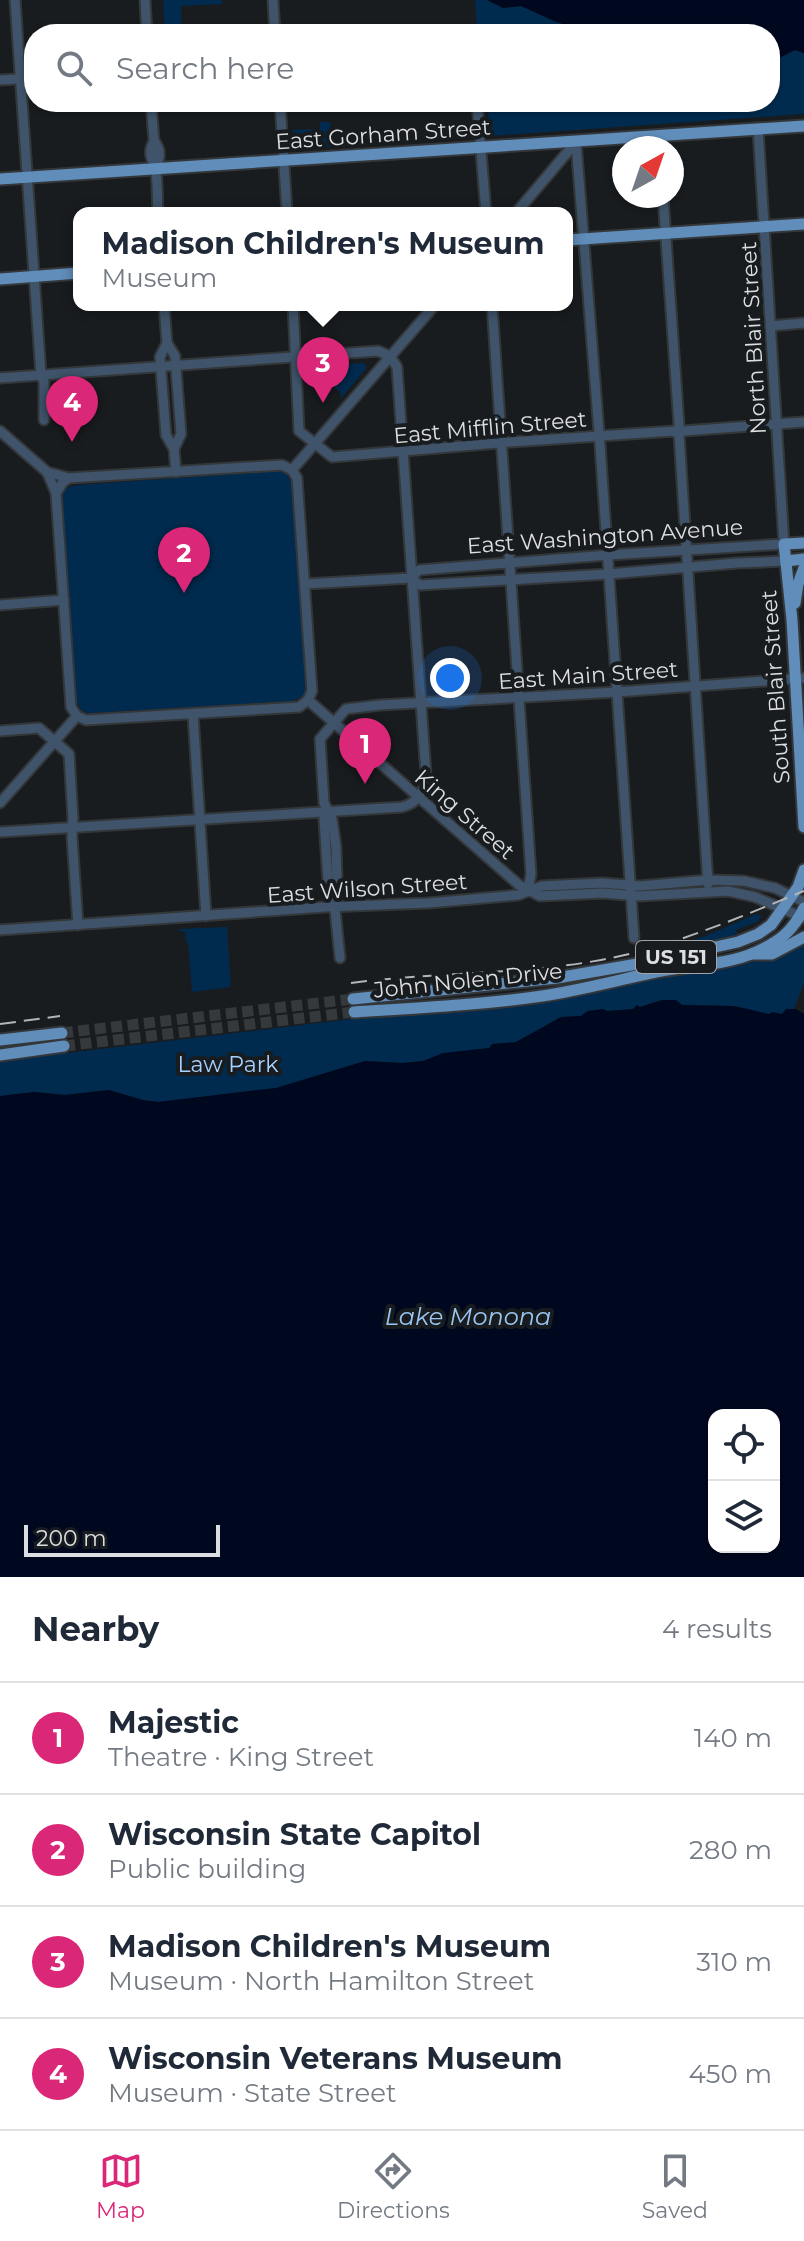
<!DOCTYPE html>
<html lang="en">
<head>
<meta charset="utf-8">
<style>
  body { margin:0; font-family:Montserrat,sans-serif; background:#f2f2f3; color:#1f2937 }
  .controls { position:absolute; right:24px; bottom:24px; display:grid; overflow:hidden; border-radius:16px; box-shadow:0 2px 6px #0004 }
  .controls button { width:72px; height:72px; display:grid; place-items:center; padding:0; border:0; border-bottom:2px solid #e0e1e3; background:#fff; color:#1f2937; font:40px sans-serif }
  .compass { position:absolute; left:612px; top:136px; width:72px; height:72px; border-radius:50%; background:#fff; box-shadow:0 2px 6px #0004; rotate:40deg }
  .scale { position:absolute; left:24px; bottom:20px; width:196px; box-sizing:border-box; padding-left:8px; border:4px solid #dcdee1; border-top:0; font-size:22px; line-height:28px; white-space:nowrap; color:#dcdee1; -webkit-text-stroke:6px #191c1f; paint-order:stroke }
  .you { position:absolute; left:450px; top:678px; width:28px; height:28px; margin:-20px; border:6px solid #fff; border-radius:50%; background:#1a73e8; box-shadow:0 0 0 12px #1a73e833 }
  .badge { display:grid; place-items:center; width:52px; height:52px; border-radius:50%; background:#db2777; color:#fff; font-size:26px; font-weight:700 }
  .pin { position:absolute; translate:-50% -66px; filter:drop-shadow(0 2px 4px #0008) }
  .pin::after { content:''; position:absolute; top:42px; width:28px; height:24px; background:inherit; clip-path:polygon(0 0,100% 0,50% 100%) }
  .popup { position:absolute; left:73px; top:207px; width:500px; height:104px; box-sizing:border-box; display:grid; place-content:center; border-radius:16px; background:#fff; filter:drop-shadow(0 2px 6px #0005); font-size:26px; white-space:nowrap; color:#747a83 }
  .popup b { font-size:30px; color:#1f2937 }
  .popup::after { content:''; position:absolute; left:50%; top:100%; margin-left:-16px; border:16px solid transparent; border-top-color:#fff }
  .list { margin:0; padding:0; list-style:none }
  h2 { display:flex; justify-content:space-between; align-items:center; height:104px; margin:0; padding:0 32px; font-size:34px }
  h2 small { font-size:26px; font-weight:400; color:#747a83 }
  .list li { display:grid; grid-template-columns:52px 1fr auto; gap:24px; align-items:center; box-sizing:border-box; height:112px; padding:0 32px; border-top:2px solid #e0e1e3 }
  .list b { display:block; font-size:30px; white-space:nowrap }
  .list p { margin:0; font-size:26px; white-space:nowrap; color:#747a83 }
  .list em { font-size:26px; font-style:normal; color:#747a83 }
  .icon { flex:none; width:44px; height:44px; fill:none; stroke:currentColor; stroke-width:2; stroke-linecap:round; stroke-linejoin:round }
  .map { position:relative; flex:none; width:804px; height:1577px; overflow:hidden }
  .search { position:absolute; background:#fff; box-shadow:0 2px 6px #0004; left:24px; right:24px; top:24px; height:88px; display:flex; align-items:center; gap:20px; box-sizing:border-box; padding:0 28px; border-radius:32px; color:#747a83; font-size:30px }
  .sheet { height:552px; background:#fff }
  nav { display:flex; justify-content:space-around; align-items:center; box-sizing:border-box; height:112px; border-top:2px solid #e0e1e3; background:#fff; font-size:22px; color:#747a83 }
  nav a { display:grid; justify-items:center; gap:4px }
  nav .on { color:#db2777 }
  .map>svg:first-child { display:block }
</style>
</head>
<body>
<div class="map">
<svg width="804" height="1577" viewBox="0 0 804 1577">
  <rect width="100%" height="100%" fill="#191c1f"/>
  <!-- green -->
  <g fill="#002b4f">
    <path d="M163 0H222V4L181 6 182 34H165Z"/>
    <path d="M475 0H487L503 8 521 6 554 21 593 34H477Z"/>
    <path d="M795 50 804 53V114L490 136 487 102H770V60L779 58Z"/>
    <path d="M320 122H330L332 147 293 149 292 130 320 129Z"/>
    <path d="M365 363 366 369 341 398 340 392 329 383V376H325L324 365Z"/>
    <path d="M279 471 287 474 292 484 306 689 304 695 294 701 89 713 81 710 76 700 62 497 66 488 77 485Z"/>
    <path d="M756 914 762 916 757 922 736 930 737 934 705 946 658 954 657 952 705 936Z"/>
    <path d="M227 927 231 987 192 992 188 943 186 942 185 932 179 931V929Z"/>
    <path d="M804 941V983L794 1009H786L782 1014H768L734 1006 682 1005C670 996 654 1002 640 1007L637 1006 633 1009 607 1011 603 1009 588 1011 581 1016 561 1017 516 1042 493 1044 490 1048 433 1057 423 1061 402 1063 365 1061 276 1088 158 1102 143 1100 109 1090 65 1095 34 1092 0 1096V1061L368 1017 442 1013 550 999 667 975 757 961 771 957Z"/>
  </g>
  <!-- water -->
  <g fill="#00081f" fill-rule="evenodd">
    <path d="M487 0H804V53L795 50 779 58 770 60V34H593L554 21 521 6 503 8Z"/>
    <path d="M662 1000H676L682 1005 734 1006 769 1014 773 1012 782 1014 786 1009H796L804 1014V1577H0V1096L34 1092 65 1095 109 1090 143 1100 158 1102 276 1088 365 1061 402 1063 423 1061 443 1053 489 1048 492 1044 516 1042 561 1017 581 1016 588 1011 603 1009 607 1011 633 1009 637 1005 640 1007ZM774 1415V1547H714V1415Z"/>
  </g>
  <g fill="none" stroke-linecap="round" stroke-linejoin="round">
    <!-- major-tunnel -->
    <g stroke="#36393c" stroke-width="11" stroke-dasharray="11 5.5" stroke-linecap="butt">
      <path d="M62 1033 353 999"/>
      <path d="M64 1046 354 1012"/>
    </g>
    <defs>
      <g id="minor">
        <path d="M15 0 41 375 44 382V420"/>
        <path d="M145 0 147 34"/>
        <path d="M273 0 275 34"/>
        <path d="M0 80 34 78"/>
        <path d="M151 102 154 141C146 156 154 159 156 173 158 186 157 200 158 213"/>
        <path d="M280 102 287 213"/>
        <path d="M477 102 486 213"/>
        <path d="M154 141C162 150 160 159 155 169"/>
        <path d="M576 142 600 445 634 938"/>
        <path d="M663 196 679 425"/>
        <path d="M516 213 576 142"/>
        <path d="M164 305 167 343 175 356 181 434 174 449"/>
        <path d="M293 305 299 431 332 457 510 442 674 431"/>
        <path d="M492 305 531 874 528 890"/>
        <path d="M770 326 804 323"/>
        <path d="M167 343 160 357 166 435 174 449 176 472"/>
        <path d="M0 378 378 351 390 356"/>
        <path d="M0 431 47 472 56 493"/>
        <path d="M675 432 678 434 683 431 804 422"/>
        <path d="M679 434 708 884"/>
        <path d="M292 470 297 478 312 691 308 700"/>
        <path d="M292 470 435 305"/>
        <path d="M47 472 69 478 282 465 292 470"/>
        <path d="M69 478 63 482 56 493 71 707 77 716"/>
        <path d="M411 578 420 585 609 574 737 563 786 561"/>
        <path d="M305 584 411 578 419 570 608 555 784 544 758 129"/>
        <path d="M0 605 64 600"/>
        <path d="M308 700 519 885 540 896 603 893 639 896 728 891 755 897 804 918"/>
        <path d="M193 714 206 916"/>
        <path d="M77 716 86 720 299 707 308 700"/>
        <path d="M0 731 39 728 69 754 73 818 72 837 78 925"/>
        <path d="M0 803 77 716"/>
        <path d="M327 812 324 819 328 881 333 890"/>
        <path d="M0 832 402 807C418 803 426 790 426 774L397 367 390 356"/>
        <path d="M0 930 325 907 428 903 518 895 542 886 602 883 640 886 708 880 744 881 775 888 804 902"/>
        <path d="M340 958 333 890 337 882 336 847 332 819 324 803 320 739 346 709 380 705 617 692 804 678"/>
      </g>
      <g id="major">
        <path d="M0 179 804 126"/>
        <path d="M567 240 804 224"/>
        <path d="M0 279 79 273"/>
        <path d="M804 543 784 544 792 620 804 827"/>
        <path d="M786 561 804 559"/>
        <path d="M795 603 798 584 804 568"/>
        <path d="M752 954H772L804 937"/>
        <path d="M353 999 557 978 643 963 738 942 758 934 771 925 798 887 804 870"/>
        <path d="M354 1012C417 1008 480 1005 542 996 582 990 621 979 661 971 692 965 727 965 756 952 780 941 792 932 804 908"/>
        <path d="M0 1040 62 1033"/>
        <path d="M0 1055 64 1046"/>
      </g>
    </defs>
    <!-- minor casing -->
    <use href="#minor" stroke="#34373a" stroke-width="13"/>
    <!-- major casing -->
    <use href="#major" stroke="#34373a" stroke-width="15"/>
    <!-- minor -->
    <use href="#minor" stroke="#3f546a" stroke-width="9"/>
    <!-- major -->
    <use href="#major" stroke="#608dba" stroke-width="11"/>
    <!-- rail -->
    <g stroke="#b3b5b8" stroke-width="2" stroke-dasharray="16 8" stroke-linecap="butt">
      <path d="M351 983C434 972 518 975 601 960 672 947 737 918 804 891"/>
      <path d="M0 1024 60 1016"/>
    </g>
  </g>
  <g text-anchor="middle" stroke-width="8" stroke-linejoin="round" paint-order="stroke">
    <!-- shield labels -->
    <rect fill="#191c1f" stroke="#a2a4a7" stroke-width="2" x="636" y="941" width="80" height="32" rx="6"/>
    <g font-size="20" font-weight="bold" fill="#dcdee1">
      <text x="676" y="964">US 151</text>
    </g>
    <!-- street labels -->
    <g font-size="22" fill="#dcdee1" stroke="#191c1f">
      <text transform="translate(383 134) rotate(-4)" y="8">East Gorham Street</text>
      <text transform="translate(753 338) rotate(-93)" y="8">North Blair Street</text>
      <text transform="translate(490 427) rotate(-5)" y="8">East Mifflin Street</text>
      <text transform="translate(605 536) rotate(-4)" y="8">East Washington Avenue</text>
      <text transform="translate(588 675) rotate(-4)" y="8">East Main Street</text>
      <text transform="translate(775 687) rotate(-94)" y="8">South Blair Street</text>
      <text transform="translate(465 814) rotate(41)" y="8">King Street</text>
      <text transform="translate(367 888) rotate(-4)" y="8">East Wilson Street</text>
      <text transform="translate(468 980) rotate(-6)" y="8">John Nolen Drive</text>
    </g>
    <!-- park labels -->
    <g font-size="22" fill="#a7d2ff" stroke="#191c1f">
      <text x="228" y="1072">Law Park</text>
    </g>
    <!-- water labels -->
    <g font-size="24" font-style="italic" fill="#9ac5f1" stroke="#191c1f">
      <text x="468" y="1325">Lake Monona</text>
    </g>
  </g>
</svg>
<div class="controls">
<button><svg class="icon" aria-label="locate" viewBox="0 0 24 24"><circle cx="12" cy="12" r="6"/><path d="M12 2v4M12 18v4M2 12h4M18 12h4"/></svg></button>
<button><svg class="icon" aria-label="layers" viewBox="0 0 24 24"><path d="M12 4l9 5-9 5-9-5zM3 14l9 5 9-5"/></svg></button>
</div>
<svg class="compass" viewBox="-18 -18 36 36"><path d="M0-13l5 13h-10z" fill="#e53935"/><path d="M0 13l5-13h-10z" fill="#747a83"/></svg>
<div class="scale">200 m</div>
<div class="you"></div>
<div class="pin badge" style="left:365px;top:784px">1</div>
<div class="pin badge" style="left:184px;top:593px">2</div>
<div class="pin badge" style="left:323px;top:403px">3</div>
<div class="popup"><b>Madison Children's Museum</b>Museum</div>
<div class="pin badge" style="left:72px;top:442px">4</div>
<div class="search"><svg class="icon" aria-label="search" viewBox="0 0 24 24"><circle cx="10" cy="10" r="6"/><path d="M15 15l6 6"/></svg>Search here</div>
</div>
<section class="sheet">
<h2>Nearby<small>4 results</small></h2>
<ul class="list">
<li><span class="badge">1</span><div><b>Majestic</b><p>Theatre · King Street</p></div><em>140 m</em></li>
<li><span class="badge">2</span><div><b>Wisconsin State Capitol</b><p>Public building</p></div><em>280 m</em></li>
<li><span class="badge">3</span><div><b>Madison Children's Museum</b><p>Museum · North Hamilton Street</p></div><em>310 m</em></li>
<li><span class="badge">4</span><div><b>Wisconsin Veterans Museum</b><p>Museum · State Street</p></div><em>450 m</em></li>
</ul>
</section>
<nav>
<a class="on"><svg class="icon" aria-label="map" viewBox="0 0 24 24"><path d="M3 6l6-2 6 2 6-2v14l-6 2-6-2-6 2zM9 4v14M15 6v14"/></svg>Map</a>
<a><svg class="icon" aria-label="directions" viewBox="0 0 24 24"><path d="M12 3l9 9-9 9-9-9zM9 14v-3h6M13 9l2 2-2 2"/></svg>Directions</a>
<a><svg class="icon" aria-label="saved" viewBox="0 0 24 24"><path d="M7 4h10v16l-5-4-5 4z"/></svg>Saved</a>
</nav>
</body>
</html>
